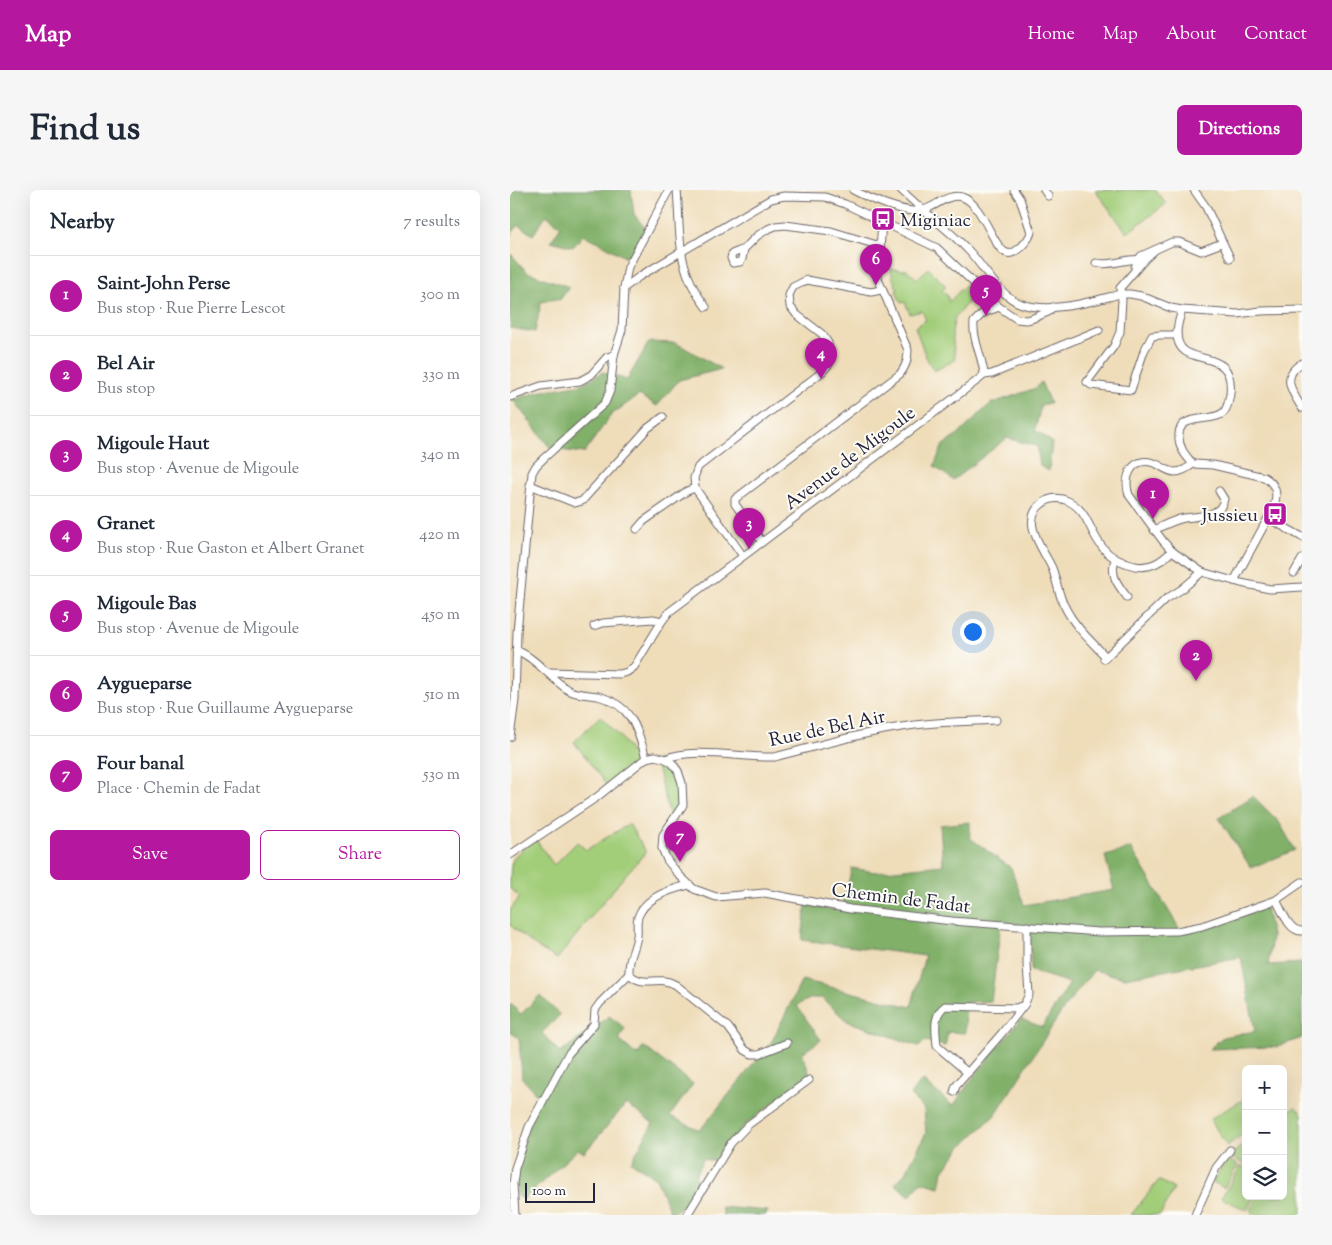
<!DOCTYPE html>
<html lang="en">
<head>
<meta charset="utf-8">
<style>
  body { margin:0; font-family:"Sorts Mill Goudy",serif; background:#f6f6f7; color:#1f2937 }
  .controls { position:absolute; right:15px; bottom:15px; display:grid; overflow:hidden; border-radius:8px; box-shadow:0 5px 20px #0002 }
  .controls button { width:45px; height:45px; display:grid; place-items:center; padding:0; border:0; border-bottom:1px solid #e0e1e3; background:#fff; color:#1f2937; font:25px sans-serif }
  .scale { position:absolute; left:15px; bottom:12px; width:70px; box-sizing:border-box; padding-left:5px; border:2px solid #22223b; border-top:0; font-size:14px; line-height:18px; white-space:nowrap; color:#22223b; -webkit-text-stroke:4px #fdfcf7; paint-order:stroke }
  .you { position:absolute; left:462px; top:441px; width:18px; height:18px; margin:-12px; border:4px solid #fff; border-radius:50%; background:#1a73e8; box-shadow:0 0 0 8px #1a73e833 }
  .badge { display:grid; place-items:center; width:32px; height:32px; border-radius:50%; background:#b5179e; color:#fff; font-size:16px; font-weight:700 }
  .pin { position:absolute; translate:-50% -41px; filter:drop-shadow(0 1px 2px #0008) }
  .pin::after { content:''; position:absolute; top:26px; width:18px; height:15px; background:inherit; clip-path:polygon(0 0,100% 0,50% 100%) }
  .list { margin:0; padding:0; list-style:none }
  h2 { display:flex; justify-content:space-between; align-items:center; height:65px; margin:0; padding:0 20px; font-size:21px }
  h2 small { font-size:16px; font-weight:400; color:#747a83 }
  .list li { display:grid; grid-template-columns:32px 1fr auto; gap:15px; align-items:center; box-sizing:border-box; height:80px; padding:0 20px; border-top:1px solid #e0e1e3 }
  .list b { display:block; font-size:19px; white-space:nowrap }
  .list p { margin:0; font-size:16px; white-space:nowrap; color:#747a83 }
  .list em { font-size:16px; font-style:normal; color:#747a83 }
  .actions { display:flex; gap:10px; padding:15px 20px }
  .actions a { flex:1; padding:11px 0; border:1px solid #b5179e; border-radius:8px; text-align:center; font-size:18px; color:#b5179e }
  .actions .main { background:#b5179e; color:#fff }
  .icon { flex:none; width:28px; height:28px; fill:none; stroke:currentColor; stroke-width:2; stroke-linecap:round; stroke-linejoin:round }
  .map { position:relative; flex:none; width:792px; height:1025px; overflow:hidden; border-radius:8px }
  header { display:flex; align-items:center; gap:30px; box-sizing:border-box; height:70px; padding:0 25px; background:#b5179e; color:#fff }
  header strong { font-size:24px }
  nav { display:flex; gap:28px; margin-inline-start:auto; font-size:18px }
  .intro { display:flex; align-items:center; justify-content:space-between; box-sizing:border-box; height:120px; padding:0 30px }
  h1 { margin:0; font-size:35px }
  .button { padding:12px 22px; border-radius:8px; background:#b5179e; color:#fff; font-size:18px; font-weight:700 }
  main { display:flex; gap:30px; padding:0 30px }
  aside { flex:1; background:#fff; border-radius:8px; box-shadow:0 5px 20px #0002 }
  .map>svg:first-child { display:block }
</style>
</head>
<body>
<header>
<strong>Map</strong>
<nav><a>Home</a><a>Map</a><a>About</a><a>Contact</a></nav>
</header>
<div class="intro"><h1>Find us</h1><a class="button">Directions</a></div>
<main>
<aside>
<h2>Nearby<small>7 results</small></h2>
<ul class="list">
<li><span class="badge">1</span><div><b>Saint-John Perse</b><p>Bus stop · Rue Pierre Lescot</p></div><em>300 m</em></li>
<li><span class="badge">2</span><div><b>Bel Air</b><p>Bus stop</p></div><em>330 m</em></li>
<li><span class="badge">3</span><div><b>Migoule Haut</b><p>Bus stop · Avenue de Migoule</p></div><em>340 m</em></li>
<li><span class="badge">4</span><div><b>Granet</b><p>Bus stop · Rue Gaston et Albert Granet</p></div><em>420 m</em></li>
<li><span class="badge">5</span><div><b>Migoule Bas</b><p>Bus stop · Avenue de Migoule</p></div><em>450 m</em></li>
<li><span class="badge">6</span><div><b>Aygueparse</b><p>Bus stop · Rue Guillaume Aygueparse</p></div><em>510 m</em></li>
<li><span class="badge">7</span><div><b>Four banal</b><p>Place · Chemin de Fadat</p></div><em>530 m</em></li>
</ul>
<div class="actions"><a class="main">Save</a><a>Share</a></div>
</aside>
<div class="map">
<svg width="792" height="1025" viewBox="0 0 792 1025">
  <rect width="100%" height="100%" fill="#fdfcf7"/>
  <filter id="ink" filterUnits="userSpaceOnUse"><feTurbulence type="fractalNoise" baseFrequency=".02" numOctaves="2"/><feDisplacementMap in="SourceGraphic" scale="10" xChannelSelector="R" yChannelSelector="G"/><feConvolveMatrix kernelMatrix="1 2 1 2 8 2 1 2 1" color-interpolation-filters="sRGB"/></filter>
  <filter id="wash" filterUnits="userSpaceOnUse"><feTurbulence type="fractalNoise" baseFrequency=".0096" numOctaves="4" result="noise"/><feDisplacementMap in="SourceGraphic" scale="20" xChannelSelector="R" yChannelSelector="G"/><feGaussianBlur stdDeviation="1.12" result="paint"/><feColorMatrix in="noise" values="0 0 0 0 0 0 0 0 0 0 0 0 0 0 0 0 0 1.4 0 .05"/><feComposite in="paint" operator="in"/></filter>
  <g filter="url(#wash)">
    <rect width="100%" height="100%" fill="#efddba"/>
    <!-- green -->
    <g fill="#a2cd79" stroke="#62785a">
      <path d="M585 0H645L656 14 617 43Z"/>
      <path d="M418 78 436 96 432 101 437 105 439 112 459 91 469 100 445 127 442 142 445 170 424 181 416 167 405 137 416 130 412 121 400 124 395 112 391 113 386 101 388 100 383 89 381 79 397 80 407 89Z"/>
      <path d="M90 526 110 546 127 571 98 597 64 552Z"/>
      <path d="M145 569C166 573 170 595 170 614L160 628Z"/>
      <path d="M119 634 136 662 117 683 47 769 24 755 0 735V720L10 707 0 699C0 668 0 667 26 650L44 675 67 652 76 660Z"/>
      <path d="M736 908V942L717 956 700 929Z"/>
      <path d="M785 917 792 923V1025H745L740 1020 747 1006H773V926Z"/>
      <path d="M736 953V975L719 966Z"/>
      <path d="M717 969 728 975 714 998 703 992Z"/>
      <path d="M731 976 736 978V1006H744L737 1020 711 1008Z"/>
      <path d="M649 990 664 999 650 1025H621Z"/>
    </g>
    <!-- forest -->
    <g fill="#81b069" stroke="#526952">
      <path d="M0 0H121L124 24 135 38 118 69 87 51 73 45 63 57 41 51 51 36 36 25 23 45 8 35 0 46Z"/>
      <path d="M0 63 17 82 59 97 50 110 46 109 31 112 25 142 0 138Z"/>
      <path d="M139 152 166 153 212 179 169 190 147 216 129 205 101 225 74 263 41 259 3 210 28 202 72 194 93 182 117 190Z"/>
      <path d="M531 192 540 213 531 215 525 240 542 252 539 281 530 276 527 256 497 248 443 290 424 276 433 255 448 245 480 214 526 198Z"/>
      <path d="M743 606 769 632 785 660 741 678 709 628Z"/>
      <path d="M460 632V648L501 678 514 715 604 700 595 666 621 658 672 743 756 718 762 746 758 775 792 773V848L766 857 699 859 713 847 745 841 731 767 615 788 584 780 554 818 485 925 451 957 433 981 430 997 411 992 400 1006 385 994 396 982 416 943 414 919 400 905 412 890 443 916 461 890 511 829 532 837 560 793 521 781 520 735 491 733 481 811 456 812 455 843 438 842 435 856 416 851 408 856 337 831 312 808H302L291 813 287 816 311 850 292 863 300 884 234 936 204 971 193 969 185 986 193 993 178 1012 161 1024 146 988 121 972 143 933 116 914 74 963 68 959 14 1009 7 1006C5 972 19 938 28 906L12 888 9 848 0 842V813L11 824 30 805 50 825 32 843 50 863 99 826 115 838 109 850 128 866 133 856 183 894 160 926 190 940 262 851 292 790 401 817 415 766 292 750 296 715 331 721 342 678 365 682 433 675 430 635Z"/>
      <path d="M211 1017 258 1021 256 1025H213Z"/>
    </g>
  </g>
  <g filter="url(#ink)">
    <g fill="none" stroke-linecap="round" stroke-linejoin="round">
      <defs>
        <g id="minor">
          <path d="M167 0C171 46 165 77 196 117"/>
          <path d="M343 0C356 7 399 26 413 20 429 33 445 46 459 61 474 77 490 107 512 114 542 124 582 111 610 104H620L631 106 661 118 672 120 727 124 751 121 792 120"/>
          <path d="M391 0 413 20C426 17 437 3 452 7 474 14 483 60 497 63 502 65 507 60 511 57 515 53 520 48 521 42L510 9 504 0"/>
          <path d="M534 0 538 6"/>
          <path d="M684 0 696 17 720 68"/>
          <path d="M234 59 232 69 230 72 223 73 221 68 222 64 234 59 247 46 258 39 265 36 275 35 321 41 370 56"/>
          <path d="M645 60 635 69 610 98 612 110 610 142 604 156 577 192 581 195 621 200 634 161 642 146 650 145H667"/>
          <path d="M586 73C602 77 617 67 633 70"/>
          <path d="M625 77 631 66 662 52H669L691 61 712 53"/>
          <path d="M114 98 130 86 261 9 274 6 315 7 335 14 427 58 489 117 507 129 516 130 521 129 538 122 543 117"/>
          <path d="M672 120C670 127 667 135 667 143 667 183 726 151 720 204 719 210 718 217 714 222 703 233 670 223 669 244 668 257 675 265 683 274L703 275 754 287C766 294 768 303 764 317L724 391"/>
          <path d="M792 173C770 186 782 202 792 218"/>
          <path d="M474 185 482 184 589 140"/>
          <path d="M0 207 31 196 70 191 81 185 97 167 104 165"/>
          <path d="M20 295 65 313 72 311 138 238 153 227"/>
          <path d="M758 328 792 347"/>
          <path d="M127 339 134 331 177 301 185 298"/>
          <path d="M644 340C654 335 664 330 674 328 689 326 711 327 714 309L709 301"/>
          <path d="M252 352 225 314V309L390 184C396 176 398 170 398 160L368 89 372 32"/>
          <path d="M662 361 692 382 731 393 760 399 792 397"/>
          <path d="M233 366 185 298 184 288 188 277 312 182 319 174 320 164 318 153 312 144 286 124 280 116 279 105 283 97 297 90 361 102 371 100"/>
          <path d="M605 369C600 385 607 394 617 407"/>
          <path d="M784 383 792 369"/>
          <path d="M84 436 93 433 143 429 152 431"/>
          <path d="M6 460C26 468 40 488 58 500 67 505 77 504 88 506 122 515 127 538 136 568"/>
          <path d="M596 467C582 452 564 436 555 417 548 405 547 390 542 378 534 360 508 330 533 313 540 308 549 307 558 311 578 320 579 342 593 358 601 368 613 373 625 376 641 379 652 371 662 361L653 351 619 305C613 287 622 266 644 273 651 275 657 282 665 282 672 282 678 278 683 274"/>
          <path d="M594 469 656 409 672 399 692 382"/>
          <path d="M38 482 110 484 117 482 124 477 152 431 159 422 468 190 474 185C473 167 462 150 464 132L473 123 489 117"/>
          <path d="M0 547 5 510 7 442 22 283 26 276 34 268 95 213 100 201 104 165 112 140 114 98 118 77 159 0"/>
          <path d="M156 569C178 557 237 568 265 567 311 555 358 541 405 535 432 531 459 532 486 530"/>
          <path d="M0 665 87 607 136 568 145 566 156 569 162 573 168 581 172 593 173 615 153 645 152 658 157 670 169 685 184 699 206 707 255 703 340 719 442 731 589 742 667 741 692 736 766 710 792 692"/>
          <path d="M179 695C161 699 135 707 128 727 126 733 128 740 127 746 125 761 118 767 119 784 135 799 146 784 166 795L218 837 235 860 242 864H249L277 853"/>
          <path d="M766 710C772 720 779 742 792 741"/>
          <path d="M458 883 427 856C426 841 422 826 435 816L506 818 514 815 519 804 517 775V736"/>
          <path d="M444 902 446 896 492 843 514 815"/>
          <path d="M5 1025 3 994 5 978 19 937 58 864 84 834 85 820 90 813 119 784"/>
          <path d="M177 1025 221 953 238 935 299 890"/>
          <path d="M685 1025 706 978 720 960"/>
        </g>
      </defs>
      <!-- minor casing -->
      <use href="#minor" stroke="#6a6367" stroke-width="9"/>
      <!-- minor -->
      <use href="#minor" stroke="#fff" stroke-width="7"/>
    </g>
  </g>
  <!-- icons -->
  <defs>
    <symbol id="bus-square" viewBox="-11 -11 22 22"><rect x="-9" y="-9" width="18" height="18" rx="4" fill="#b5179e" stroke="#fdfcf7"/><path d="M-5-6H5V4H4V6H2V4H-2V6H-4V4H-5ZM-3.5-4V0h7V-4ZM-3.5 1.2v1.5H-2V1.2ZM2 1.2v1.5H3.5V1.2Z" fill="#fff"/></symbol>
  </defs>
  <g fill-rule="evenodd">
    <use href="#bus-square" x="359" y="15" width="28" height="28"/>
    <use href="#bus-square" x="751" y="310" width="28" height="28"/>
  </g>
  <g text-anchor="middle" stroke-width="4" stroke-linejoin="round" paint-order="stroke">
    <!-- poi labels -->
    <g font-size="19" fill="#22223b" stroke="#fdfcf7" text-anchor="start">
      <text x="390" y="36">Miginiac</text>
      <text x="748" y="331" text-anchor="end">Jussieu</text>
    </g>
    <!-- street labels -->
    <g font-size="19" fill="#22223b" stroke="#fdfcf7">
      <text transform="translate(339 267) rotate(-37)" y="7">Avenue de Migoule</text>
      <text transform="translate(317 537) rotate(-12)" y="7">Rue de Bel Air</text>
      <text transform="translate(391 707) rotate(7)" y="7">Chemin de Fadat</text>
    </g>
  </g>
</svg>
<div class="controls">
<button>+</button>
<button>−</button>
<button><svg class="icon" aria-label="layers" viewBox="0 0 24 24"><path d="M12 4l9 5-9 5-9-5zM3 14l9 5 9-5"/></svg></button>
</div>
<div class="scale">100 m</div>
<div class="you"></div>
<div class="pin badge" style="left:643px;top:329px">1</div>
<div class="pin badge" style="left:686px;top:491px">2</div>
<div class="pin badge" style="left:239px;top:359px">3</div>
<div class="pin badge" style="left:311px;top:189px">4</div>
<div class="pin badge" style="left:476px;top:126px">5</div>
<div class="pin badge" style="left:366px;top:95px">6</div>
<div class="pin badge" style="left:170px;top:672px">7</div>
</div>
</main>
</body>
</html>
